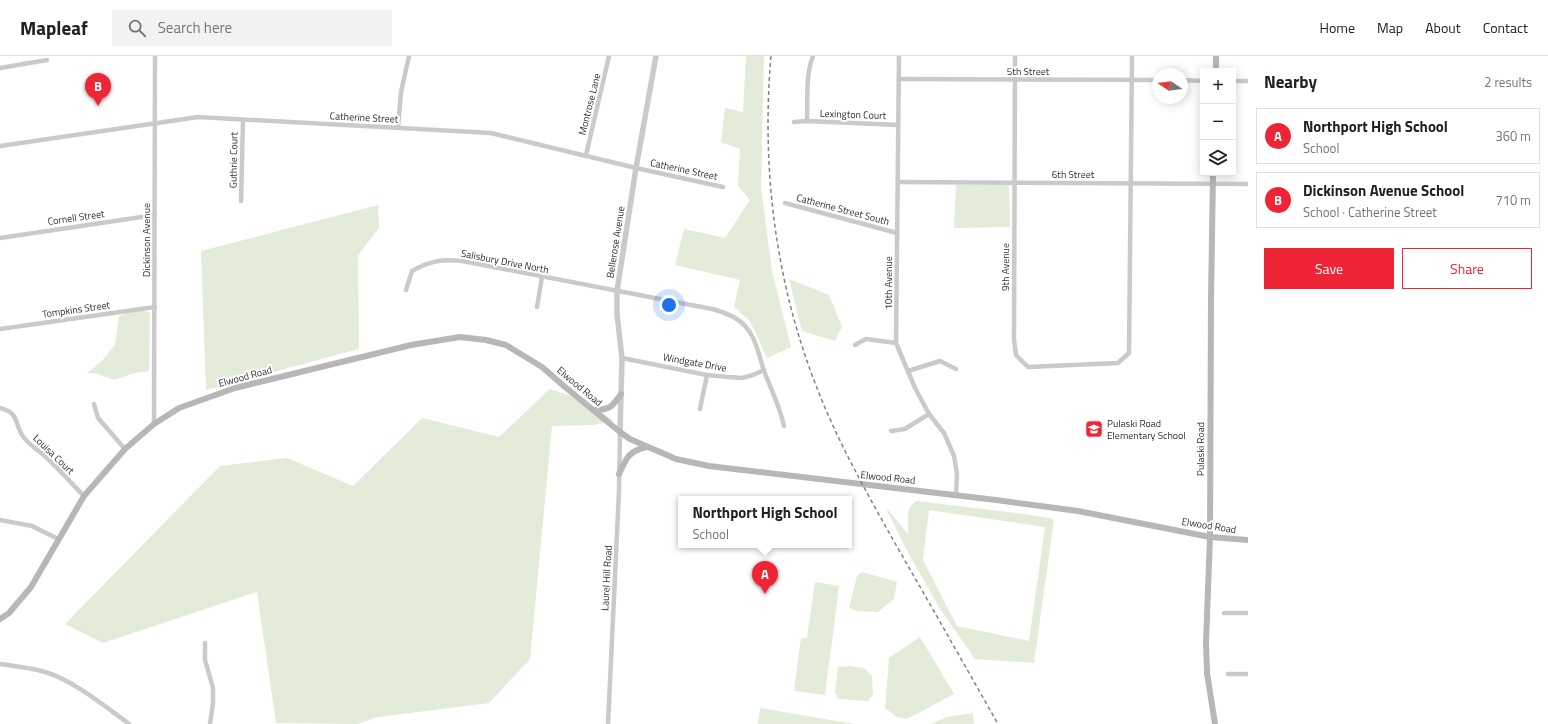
<!DOCTYPE html>
<html lang="en">
<head>
<meta charset="utf-8">
<style>
  body { margin:0; font-family:"Titillium Web",sans-serif; background:#f2f2f2; color:#202124 }
  .controls { position:absolute; right:12px; top:12px; display:grid; overflow:hidden; border-radius:0px; box-shadow:0 2px 10px #0003 }
  .controls button { width:36px; height:36px; display:grid; place-items:center; padding:0; border:0; border-bottom:1px solid #e0e0e0; background:#fff; color:#202124; font:20px sans-serif }
  .compass { position:absolute; left:1152px; top:12px; width:36px; height:36px; border-radius:50%; background:#fff; box-shadow:0 2px 10px #0003; rotate:283deg }
  .you { position:absolute; left:669px; top:249px; width:14px; height:14px; margin:-10px; border:3px solid #fff; border-radius:50%; background:#1a73e8; box-shadow:0 0 0 6px #1a73e833 }
  .badge { display:grid; place-items:center; width:26px; height:26px; border-radius:50%; background:#ee2535; color:#fff; font-size:13px; font-weight:700 }
  .pin { position:absolute; translate:-50% -33px; filter:drop-shadow(0 1px 2px #0008) }
  .pin::after { content:''; position:absolute; top:21px; width:14px; height:12px; background:inherit; clip-path:polygon(0 0,100% 0,50% 100%) }
  .popup { position:absolute; left:678px; top:440px; width:174px; height:52px; box-sizing:border-box; display:grid; place-content:center; border-radius:0px; background:#fff; filter:drop-shadow(0 1px 3px #0005); font-size:13px; white-space:nowrap; color:#757577 }
  .popup b { font-size:15px; color:#202124 }
  .popup::after { content:''; position:absolute; left:50%; top:100%; margin-left:-8px; border:8px solid transparent; border-top-color:#fff }
  .list { margin:0; padding:0; list-style:none }
  h2 { display:flex; justify-content:space-between; align-items:center; height:52px; margin:0; padding:0 16px; font-size:17px }
  h2 small { font-size:13px; font-weight:400; color:#757577 }
  .list li { display:grid; grid-template-columns:26px 1fr auto; gap:12px; align-items:center; box-sizing:border-box; height:56px; margin:0 8px 8px; padding:0 8px; border:1px solid #e0e0e0; border-radius:0px }
  .list b { display:block; font-size:15px; white-space:nowrap }
  .list p { margin:0; font-size:13px; white-space:nowrap; color:#757577 }
  .list em { font-size:13px; font-style:normal; color:#757577 }
  .actions { display:flex; gap:8px; padding:12px 16px }
  .actions a { flex:1; padding:9px 0; border:1px solid #ee2535; border-radius:0px; text-align:center; font-size:14px; color:#ee2535 }
  .actions .main { background:#ee2535; color:#fff }
  .icon { flex:none; width:22px; height:22px; fill:none; stroke:currentColor; stroke-width:2; stroke-linecap:round; stroke-linejoin:round }
  .map { position:relative; flex:none; width:1248px; height:668px; overflow:hidden }
  header { display:flex; align-items:center; gap:24px; box-sizing:border-box; height:56px; padding:0 20px; background:#fff; border-bottom:1px solid #e0e0e0 }
  header strong { font-size:19px }
  nav { display:flex; gap:22px; margin-inline-start:auto; font-size:14px }
  .search { width:280px; height:36px; background:#f2f2f2; display:flex; align-items:center; gap:10px; box-sizing:border-box; padding:0 14px; border-radius:0px; color:#757577; font-size:15px }
  main { display:flex }
  aside { flex:1; background:#fff }
  .map>svg:first-child { display:block }
</style>
</head>
<body>
<header>
<strong>Mapleaf</strong>
<div class="search"><svg class="icon" aria-label="search" viewBox="0 0 24 24"><circle cx="10" cy="10" r="6"/><path d="M15 15l6 6"/></svg>Search here</div>
<nav><a>Home</a><a>Map</a><a>About</a><a>Contact</a></nav>
</header>
<main>
<div class="map">
<svg width="1248" height="668" viewBox="0 0 1248 668">
  <rect width="100%" height="100%" fill="#fff"/>
  <!-- green -->
  <g fill="#e3ebd9" fill-rule="evenodd">
    <path d="M746 0H764L761 131 772 215 791 291 767 302 750 265 734 251 740 224 675 209 684 173 725 182 750 144 738 130 740 93 721 86 725 52 743 56Z"/>
    <path d="M956 129H1009L1010 171 954 172Z"/>
    <path d="M378 149 379 172 358 199 359 293 206 334 201 195Z"/>
    <path d="M789 223 829 239 842 271 835 285 802 275Z"/>
    <path d="M143 254 150 257 149 315 135 317 114 324 98 318 87 317 102 305 115 289 119 260 127 257Z"/>
    <path d="M550 333 586 345 614 365 593 369 552 370 530 603 489 647 378 661 357 668 276 667 257 536 103 587 65 568 220 410 287 402 353 430 422 362 499 381Z"/>
    <path d="M917 445 1024 458 1054 463 1034 607 975 603 940 553 904 489 885 450 908 478C909 467 904 451 917 445ZM929 454 1045 471 1029 585 957 570 923 504Z"/>
    <path d="M862 516 897 526 894 543 878 556 858 555 849 552 857 520Z"/>
    <path d="M815 526 839 530 825 639 794 635 801 582H807Z"/>
    <path d="M920 581 954 638 907 663 897 661 885 652 889 602Z"/>
    <path d="M849 610 864 612 872 620 873 638 868 645 839 643 835 637 838 611Z"/>
    <path d="M760 652 854 668H758Z"/>
    <path d="M973 657 974 668H931L947 661Z"/>
  </g>
  <g fill="none" stroke-linecap="round" stroke-linejoin="round">
    <!-- minor -->
    <g stroke="#cacaca" stroke-width="4.5">
      <path d="M899 0 896 287 915 332 929 358 944 377 954 400 957 418 956 439"/>
      <path d="M1015 0 1014 284 1016 299 1028 311 1118 307 1129 297 1132 0"/>
      <path d="M0 12 47 4"/>
      <path d="M899 23 1158 24"/>
      <path d="M1182 24 1203 25"/>
      <path d="M1233 25H1248"/>
      <path d="M807 65C808 43 805 21 813 0"/>
      <path d="M794 66 807 65 898 69"/>
      <path d="M398 72 401 36 409 0"/>
      <path d="M0 90 198 61 491 77 636 112 723 131"/>
      <path d="M586 99 609 0"/>
      <path d="M899 126 1248 128"/>
      <path d="M241 145 243 64"/>
      <path d="M785 147 897 177"/>
      <path d="M0 182 155 159"/>
      <path d="M406 234 412 215C430 205 441 203 462 205L712 253C724 256 736 260 745 270 756 282 759 299 764 315 771 333 780 351 784 370"/>
      <path d="M537 251 542 221"/>
      <path d="M0 273 155 251"/>
      <path d="M855 289 866 283 896 287"/>
      <path d="M622 302 707 319 728 321 742 322 753 319 764 314"/>
      <path d="M908 315 940 305 956 313"/>
      <path d="M94 348 98 362 125 393"/>
      <path d="M0 352C19 357 14 365 22 379 28 389 39 394 47 402 60 414 72 428 84 440"/>
      <path d="M700 353 707 319"/>
      <path d="M154 368 155 0"/>
      <path d="M891 375 905 373 929 358"/>
      <path d="M0 464 32 470 58 483"/>
      <path d="M1224 557H1248"/>
      <path d="M205 587V604L213 632V647L210 668"/>
      <path d="M0 608C15 610 31 612 45 616 73 624 106 651 129 668"/>
      <path d="M1228 618H1248"/>
      <path d="M608 668 619 435 620 376"/>
    </g>
    <!-- tertiary -->
    <path stroke="#cacaca" stroke-width="5.5" d="M620 376 622 302 617 258V235L636 112 656 0"/>
    <!-- secondary -->
    <g stroke="#b7b7b7" stroke-width="6">
      <path d="M1216 15V0"/>
      <path d="M1213 117 1211 244 1210 481 1206 586 1207 617 1215 668"/>
      <path d="M593 354C610 354 612 351 621 338"/>
      <path d="M619 418C627 401 628 396 646 391"/>
      <path d="M0 563 9 557 31 531 84 440 125 393 154 368 179 352 235 332 411 289 460 281 486 284 506 289 542 311 565 331 620 376 630 383 676 403 709 410 996 444 1078 455 1210 481 1248 484"/>
    </g>
    <!-- rail -->
    <path stroke="#828282" stroke-width="1.5" stroke-dasharray="4 3" stroke-linecap="butt" d="M771 0C761 114 776 231 819 337 840 390 868 439 896 489 930 548 964 608 998 668"/>
  </g>
  <!-- icons -->
  <defs>
    <symbol id="school-square" viewBox="-11 -11 22 22"><rect x="-9" y="-9" width="18" height="18" rx="4" fill="#ee2535" stroke="#fff"/><path d="M0-5L7-2L0 1L-7-2ZM-4 1L0 2.5L4 1V4Q0 6-4 4Z" fill="#fff"/></symbol>
  </defs>
  <g fill-rule="evenodd">
    <use href="#school-square" x="1084" y="363" width="20" height="20"/>
  </g>
  <g text-anchor="middle" stroke-width="4" stroke-linejoin="round" paint-order="stroke">
    <!-- street labels -->
    <g font-size="10" fill="#2d2d2d" stroke="#fff">
      <text x="1028" y="19">5th Street</text>
      <text transform="translate(589 48) rotate(-76)" y="4">Montrose Lane</text>
      <text transform="translate(853 58) rotate(2)" y="4">Lexington Court</text>
      <text transform="translate(364 61) rotate(3)" y="4">Catherine Street</text>
      <text transform="translate(233 104) rotate(-89)" y="4">Guthrie Court</text>
      <text transform="translate(684 113) rotate(12)" y="4">Catherine Street</text>
      <text x="1073" y="122">6th Street</text>
      <text transform="translate(843 153) rotate(15)" y="4">Catherine Street South</text>
      <text transform="translate(76 161) rotate(-8)" y="4">Cornell Street</text>
      <text transform="translate(146 184) rotate(-90)" y="4">Dickinson Avenue</text>
      <text transform="translate(615 186) rotate(-81)" y="4">Bellerose Avenue</text>
      <text transform="translate(505 205) rotate(11)" y="4">Salisbury Drive North</text>
      <text transform="translate(1005 211) rotate(-90)" y="4">9th Avenue</text>
      <text transform="translate(888 227) rotate(-90)" y="4">10th Avenue</text>
      <text transform="translate(76 253) rotate(-8)" y="4">Tompkins Street</text>
      <text transform="translate(695 306) rotate(10)" y="4">Windgate Drive</text>
      <text transform="translate(245 320) rotate(-15)" y="4">Elwood Road</text>
      <text transform="translate(580 330) rotate(40)" y="4">Elwood Road</text>
      <text transform="translate(1200 393) rotate(-90)" y="4">Pulaski Road</text>
      <text transform="translate(54 398) rotate(44)" y="4">Louisa Court</text>
      <text transform="translate(888 421) rotate(6)" y="4">Elwood Road</text>
      <text transform="translate(1209 469) rotate(9)" y="4">Elwood Road</text>
      <text transform="translate(606 522) rotate(-87)" y="4">Laurel Hill Road</text>
    </g>
    <!-- poi labels -->
    <g font-size="10" fill="#2d2d2d" stroke="#fff" text-anchor="start">
      <text x="1107" y="371">Pulaski Road<tspan x="1107" dy="12">Elementary School</tspan></text>
    </g>
  </g>
</svg>
<div class="controls">
<button>+</button>
<button>−</button>
<button><svg class="icon" aria-label="layers" viewBox="0 0 24 24"><path d="M12 4l9 5-9 5-9-5zM3 14l9 5 9-5"/></svg></button>
</div>
<svg class="compass" viewBox="-18 -18 36 36"><path d="M0-13l5 13h-10z" fill="#e53935"/><path d="M0 13l5-13h-10z" fill="#757577"/></svg>
<div class="you"></div>
<div class="pin badge" style="left:765px;top:538px">A</div>
<div class="popup"><b>Northport High School</b>School</div>
<div class="pin badge" style="left:98px;top:50px">B</div>
</div>
<aside>
<h2>Nearby<small>2 results</small></h2>
<ul class="list">
<li><span class="badge">A</span><div><b>Northport High School</b><p>School</p></div><em>360 m</em></li>
<li><span class="badge">B</span><div><b>Dickinson Avenue School</b><p>School · Catherine Street</p></div><em>710 m</em></li>
</ul>
<div class="actions"><a class="main">Save</a><a>Share</a></div>
</aside>
</main>
</body>
</html>
